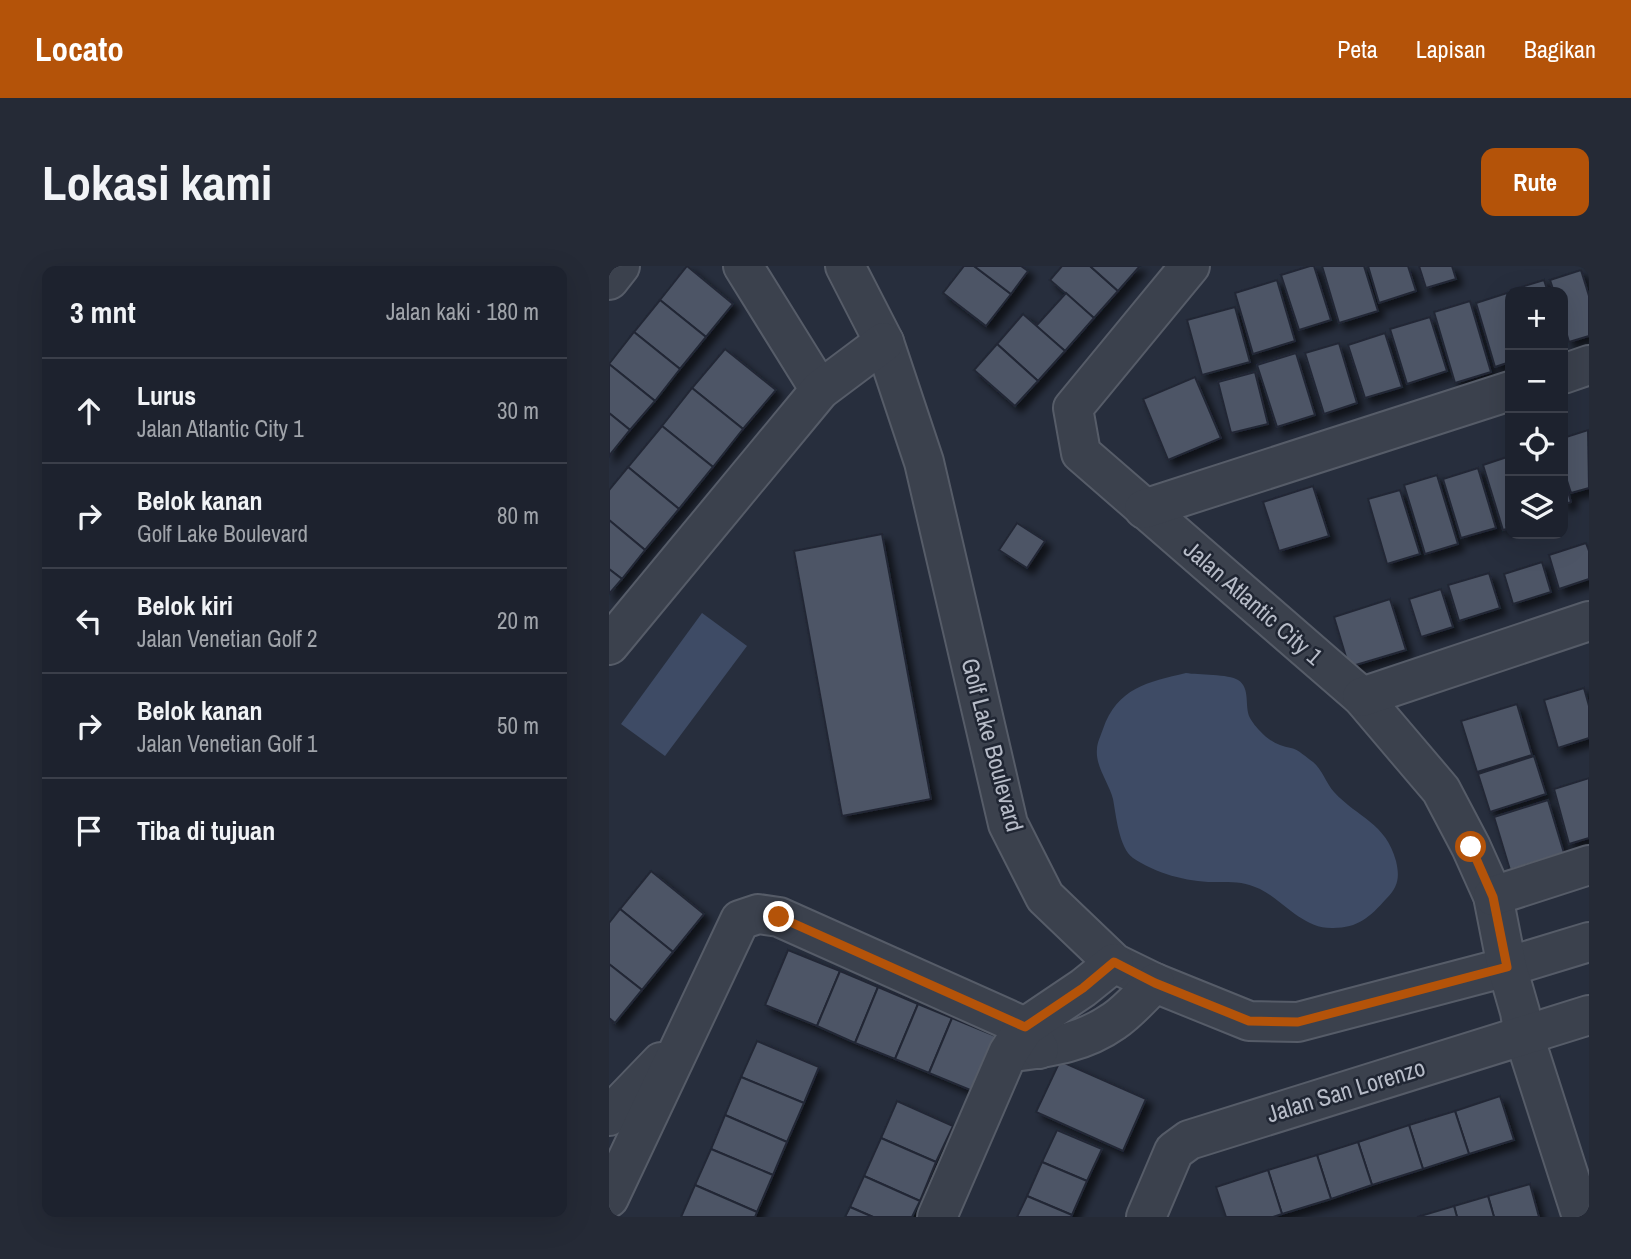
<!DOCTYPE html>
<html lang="id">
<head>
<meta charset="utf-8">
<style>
  body { margin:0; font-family:"Archivo Narrow",sans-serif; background:#252a36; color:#f1f3f6 }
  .controls { position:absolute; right:21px; top:21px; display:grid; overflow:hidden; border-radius:14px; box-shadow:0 7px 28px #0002 }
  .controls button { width:63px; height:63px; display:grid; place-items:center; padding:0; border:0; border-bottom:2px solid #3b3f4a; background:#1d222e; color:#f1f3f6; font:35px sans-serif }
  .stop { position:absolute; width:21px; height:21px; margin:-16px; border:5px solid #b45309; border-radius:50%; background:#fff }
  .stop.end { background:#b45309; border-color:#fff; box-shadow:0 2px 7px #0008 }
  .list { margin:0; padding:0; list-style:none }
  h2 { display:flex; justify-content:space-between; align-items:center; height:91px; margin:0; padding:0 28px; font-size:30px }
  h2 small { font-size:23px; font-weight:400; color:#a0a4aa }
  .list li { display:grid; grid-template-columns:46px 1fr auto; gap:21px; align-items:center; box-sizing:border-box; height:105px; padding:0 28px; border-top:2px solid #3b3f4a }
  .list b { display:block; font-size:26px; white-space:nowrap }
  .list p { margin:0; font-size:23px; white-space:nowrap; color:#a0a4aa }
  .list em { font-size:23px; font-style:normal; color:#a0a4aa }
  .icon { flex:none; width:38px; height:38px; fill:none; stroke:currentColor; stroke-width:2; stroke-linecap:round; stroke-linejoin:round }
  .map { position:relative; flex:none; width:980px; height:951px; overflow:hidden; border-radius:14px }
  header { display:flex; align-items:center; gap:42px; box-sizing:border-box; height:98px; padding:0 35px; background:#b45309; color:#fff }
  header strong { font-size:33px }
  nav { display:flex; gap:38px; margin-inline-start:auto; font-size:24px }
  .intro { display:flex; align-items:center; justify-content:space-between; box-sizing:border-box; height:168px; padding:0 42px }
  h1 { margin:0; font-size:49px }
  .button { padding:18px 32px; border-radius:14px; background:#b45309; color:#fff; font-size:24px; font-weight:700 }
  main { display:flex; gap:42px; padding:0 42px }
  aside { flex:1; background:#1d222e; border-radius:14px; box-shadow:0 7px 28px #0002 }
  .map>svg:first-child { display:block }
</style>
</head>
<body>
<header>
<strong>Locato</strong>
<nav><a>Peta</a><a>Lapisan</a><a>Bagikan</a></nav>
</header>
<div class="intro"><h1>Lokasi kami</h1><a class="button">Rute</a></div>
<main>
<aside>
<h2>3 mnt<small>Jalan kaki · 180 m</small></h2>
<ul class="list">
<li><svg class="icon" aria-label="ahead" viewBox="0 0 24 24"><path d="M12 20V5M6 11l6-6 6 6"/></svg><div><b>Lurus</b><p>Jalan Atlantic City 1</p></div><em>30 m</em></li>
<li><svg class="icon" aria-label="right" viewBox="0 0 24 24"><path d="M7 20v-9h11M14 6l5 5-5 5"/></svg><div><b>Belok kanan</b><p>Golf Lake Boulevard</p></div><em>80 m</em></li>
<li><svg class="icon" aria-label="left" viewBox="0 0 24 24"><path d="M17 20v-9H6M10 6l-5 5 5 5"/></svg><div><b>Belok kiri</b><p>Jalan Venetian Golf 2</p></div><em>20 m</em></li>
<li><svg class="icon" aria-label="right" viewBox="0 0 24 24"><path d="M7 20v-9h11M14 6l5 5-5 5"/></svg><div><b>Belok kanan</b><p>Jalan Venetian Golf 1</p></div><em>50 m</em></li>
<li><svg class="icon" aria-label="arrive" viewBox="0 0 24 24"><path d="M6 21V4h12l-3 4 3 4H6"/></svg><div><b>Tiba di tujuan</b></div></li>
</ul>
</aside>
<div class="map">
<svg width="980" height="951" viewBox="0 0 980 951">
  <defs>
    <filter id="shadow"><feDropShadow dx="6" dy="6" stdDeviation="3.5" flood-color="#0009"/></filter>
  </defs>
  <rect width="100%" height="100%" fill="#272e3d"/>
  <!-- water -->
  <g fill="#3e4b65">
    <path d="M93 347 138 380 56 490 12 458Z"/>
    <path d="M577 407C589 409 620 408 629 414 642 422 635 440 641 452 643 456 648 462 651 465 660 475 670 480 682 482 689 483 698 492 704 496 713 503 717 517 725 526 749 552 777 557 787 595 791 612 789 621 777 633 761 651 749 662 724 662 694 663 675 635 651 623 634 615 622 616 604 616 578 616 546 607 524 592 510 582 507 549 504 533 500 517 486 500 488 483 488 477 492 469 494 463 508 422 539 416 577 407Z"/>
  </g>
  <!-- building -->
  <g fill="#4d5566" stroke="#222835" stroke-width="2" filter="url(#shadow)">
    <path d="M78 0 124 38 97 71 51 34Z"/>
    <path d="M355 0H365L402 28 377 60 334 27Z"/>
    <path d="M365 0H412L419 5 402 28Z"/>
    <path d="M453 0H481L509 25 485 52 441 14Z"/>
    <path d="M481 0H531L509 25Z"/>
    <path d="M701 0H705L722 54 690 64 672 9Z"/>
    <path d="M713 0H755L769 45 730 57Z"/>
    <path d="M759 0H799L807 25 770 37Z"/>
    <path d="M810 0H843L847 13 817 22Z"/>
    <path d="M972 4 980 30V70L960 76 954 55V26H945L941 14Z"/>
    <path d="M668 14 686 75 644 88 626 27Z"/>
    <path d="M935 14 939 26H903L902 24Z"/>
    <path d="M457 27 485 52 456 85 427 60Z"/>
    <path d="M898 27 901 38V96L886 101 867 37Z"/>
    <path d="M51 34 97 71 71 103 25 66Z"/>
    <path d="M861 35 882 106 846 117 825 46Z"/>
    <path d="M626 41 641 96 593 109 578 54Z"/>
    <path d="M414 48 456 85 429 115 388 78Z"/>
    <path d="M821 51 838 105 798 118 781 63Z"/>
    <path d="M25 66 71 103 46 135 0 98Z"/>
    <path d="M776 67 793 121 756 132 739 79Z"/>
    <path d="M730 77 748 137 715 148 696 87Z"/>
    <path d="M388 78 429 115 406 140 365 104Z"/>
    <path d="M116 83 167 124 134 163 83 122Z"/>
    <path d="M687 87 706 149 668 161 648 99Z"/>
    <path d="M0 98 46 135 21 164 0 147Z"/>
    <path d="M646 106 659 158 622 167 609 116Z"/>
    <path d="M586 111 612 172 559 194 534 133Z"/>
    <path d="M83 122 134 163 104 201 53 160Z"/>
    <path d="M0 147 21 164 0 190Z"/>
    <path d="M53 160 104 201 70 243 19 201Z"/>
    <path d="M979 164 980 222 962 227 954 202V172Z"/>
    <path d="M901 190V262L894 264 874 199Z"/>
    <path d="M19 201 70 243 36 284 0 254V224Z"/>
    <path d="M869 202 887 262 852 272 834 213Z"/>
    <path d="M954 208 962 236 954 239Z"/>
    <path d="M828 209 849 278 816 288 795 219Z"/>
    <path d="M704 220 720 270 670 285 654 236Z"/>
    <path d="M791 224 811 288 778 298 759 233Z"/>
    <path d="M0 254 36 284 13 313 0 303Z"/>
    <path d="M408 257 436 275 418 302 390 284Z"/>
    <path d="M273 268 322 533 233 550 185 285Z"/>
    <path d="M977 277 980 285V313L950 323 940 289Z"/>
    <path d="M933 296 942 326 904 338 895 308Z"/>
    <path d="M0 303 13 313 0 328Z"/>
    <path d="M880 307 891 342 850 355 839 319Z"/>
    <path d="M832 323 844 361 812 371 800 333Z"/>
    <path d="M781 333 797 384 740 401 725 351Z"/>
    <path d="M975 422 980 440V472L949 482 935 434Z"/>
    <path d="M908 438 923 489 868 506 852 455Z"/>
    <path d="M925 490 937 528 881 546 869 508Z"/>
    <path d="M980 512V572L960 578 945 523Z"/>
    <path d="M939 534 955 587 901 604 885 551Z"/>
    <path d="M42 605 95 648 64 686 11 643Z"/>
    <path d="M11 643 64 686 33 724 0 698V657Z"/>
    <path d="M179 684 231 705 208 760 156 739Z"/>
    <path d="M0 698 33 724 6 757 0 752Z"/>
    <path d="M231 705 269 721 246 777 208 760Z"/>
    <path d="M269 721 309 738 286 793 246 777Z"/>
    <path d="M309 738 343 752 320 807 286 793Z"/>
    <path d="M343 752 389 771 366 826 320 807Z"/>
    <path d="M148 775 210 801 195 837 132 811Z"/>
    <path d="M451 795 537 833 514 885 427 846Z"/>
    <path d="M132 811 195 837 178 876 116 849Z"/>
    <path d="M891 830 905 874 860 888 846 845Z"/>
    <path d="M288 835 344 860 327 896 272 872Z"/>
    <path d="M846 845 860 888 814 903 800 859Z"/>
    <path d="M116 849 178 876 164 909 102 883Z"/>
    <path d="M800 859 814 903 763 919 749 876Z"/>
    <path d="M448 864 493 883 478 915 433 896Z"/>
    <path d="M272 872 327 896 311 935 255 910Z"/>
    <path d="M749 876 763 919 722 933 708 889Z"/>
    <path d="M102 883 164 909 148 946 86 919Z"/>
    <path d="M708 889 722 933 673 948 659 904Z"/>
    <path d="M433 896 478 915 463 949 418 930Z"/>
    <path d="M659 904 673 948 664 951H617L607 921Z"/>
    <path d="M255 910 311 935 303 951H264L241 941Z"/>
    <path d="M921 918 930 951H885L879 930Z"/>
    <path d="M86 919 148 946 146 951H72Z"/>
    <path d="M418 930 463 949 462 951H408Z"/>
    <path d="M879 930 885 951H848L845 940Z"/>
    <path d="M845 940 848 951H808Z"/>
    <path d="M241 941 264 951H236Z"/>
  </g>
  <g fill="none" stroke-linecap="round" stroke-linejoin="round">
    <defs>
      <g id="street">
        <path d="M134 0 211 124"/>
        <path d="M236 0 275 76 315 196 399 558 436 631 505 697 546 717 640 755 689 756 898 701 980 676"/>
        <path d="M581 0 464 142 472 187 753 431 832 524 862 581 884 630 898 701 911 746 915 770 973 951"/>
        <path d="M0 14 11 0"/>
        <path d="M954 108 980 99"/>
        <path d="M535 243 901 125"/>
        <path d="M0 379 211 124 275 76"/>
        <path d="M753 431 980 355"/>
        <path d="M884 630 980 599"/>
        <path d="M405 786C441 781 474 777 505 755 520 745 533 729 546 717"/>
        <path d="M0 850 52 796"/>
        <path d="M0 932 131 654 149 648 170 651 416 761 430 783"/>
        <path d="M328 951 399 787 416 761 474 722 505 697"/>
        <path d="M537 951 565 885 580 874 980 749"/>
      </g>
    </defs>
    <!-- street casing -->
    <use href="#street" stroke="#565c68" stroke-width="42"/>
    <!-- street -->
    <use href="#street" stroke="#3b414d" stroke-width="38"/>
  </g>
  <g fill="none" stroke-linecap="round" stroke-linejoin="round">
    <!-- route -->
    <path stroke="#b45309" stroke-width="9" d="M170 651 416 761 474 722 505 696 546 717 640 755 689 756 898 701 884 631 862 581"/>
  </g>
  <g text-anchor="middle" stroke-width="5" stroke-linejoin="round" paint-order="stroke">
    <!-- street labels -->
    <g font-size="24" fill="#b7bcc8" stroke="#202633">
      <text transform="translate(644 337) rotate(41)" y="8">Jalan Atlantic City 1</text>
      <text transform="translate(383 479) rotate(75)" y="8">Golf Lake Boulevard</text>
      <text transform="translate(737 825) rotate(-17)" y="8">Jalan San Lorenzo</text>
    </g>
  </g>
</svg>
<div class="controls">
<button>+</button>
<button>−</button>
<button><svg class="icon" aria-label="locate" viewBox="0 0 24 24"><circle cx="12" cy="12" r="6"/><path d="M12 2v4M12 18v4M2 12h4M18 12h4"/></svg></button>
<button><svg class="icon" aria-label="layers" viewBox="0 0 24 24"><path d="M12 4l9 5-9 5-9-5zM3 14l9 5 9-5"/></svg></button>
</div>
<div class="stop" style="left:862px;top:581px"></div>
<div class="stop end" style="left:170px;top:651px"></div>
</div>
</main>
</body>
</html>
